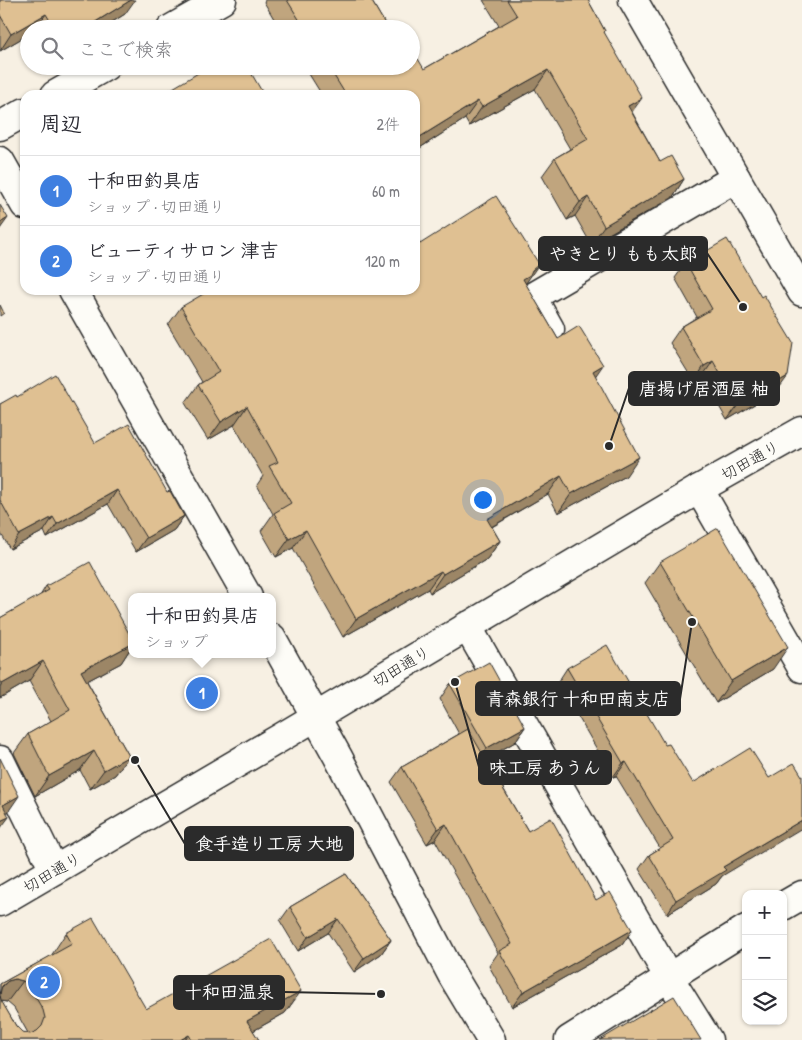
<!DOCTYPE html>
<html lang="ja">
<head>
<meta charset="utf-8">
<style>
  body { margin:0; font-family:"Patrick Hand","Klee One",sans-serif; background:#f7f7f7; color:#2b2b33 }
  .controls { position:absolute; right:15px; bottom:15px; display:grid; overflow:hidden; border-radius:10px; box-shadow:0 1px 4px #0004 }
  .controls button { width:45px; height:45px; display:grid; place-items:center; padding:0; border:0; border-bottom:1px solid #e1e1e2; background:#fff; color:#2b2b33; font:25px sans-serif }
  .you { position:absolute; left:482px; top:499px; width:18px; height:18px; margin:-12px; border:4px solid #fff; border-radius:50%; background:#1a73e8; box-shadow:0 0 0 8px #1a73e833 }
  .badge { display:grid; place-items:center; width:32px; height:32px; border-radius:50%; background:#ea580c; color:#fff; font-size:16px; font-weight:700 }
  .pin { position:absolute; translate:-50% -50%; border:2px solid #fff; box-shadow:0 1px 5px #0006 }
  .popup { position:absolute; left:128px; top:593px; width:148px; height:65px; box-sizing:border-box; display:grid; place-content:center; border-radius:10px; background:#fff; filter:drop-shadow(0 1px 4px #0005); font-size:16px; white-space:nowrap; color:#7c7c81 }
  .popup b { font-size:19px; color:#2b2b33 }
  .popup::after { content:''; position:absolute; left:50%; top:100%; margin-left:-10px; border:10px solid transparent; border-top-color:#fff }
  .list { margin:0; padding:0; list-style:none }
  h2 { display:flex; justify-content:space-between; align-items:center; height:65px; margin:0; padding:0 20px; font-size:21px }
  h2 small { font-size:16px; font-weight:400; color:#7c7c81 }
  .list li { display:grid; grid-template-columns:32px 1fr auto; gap:15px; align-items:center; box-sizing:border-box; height:70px; padding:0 20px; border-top:1px solid #e1e1e2 }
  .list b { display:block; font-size:19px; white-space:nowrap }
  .list p { margin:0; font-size:16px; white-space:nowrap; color:#7c7c81 }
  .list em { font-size:16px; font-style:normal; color:#7c7c81 }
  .icon { flex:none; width:28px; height:28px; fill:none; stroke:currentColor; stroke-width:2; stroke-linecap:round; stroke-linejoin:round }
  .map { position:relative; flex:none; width:802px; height:1040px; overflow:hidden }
  .search { position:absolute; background:#fff; box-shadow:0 1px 4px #0004; left:20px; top:20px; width:400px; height:55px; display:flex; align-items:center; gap:12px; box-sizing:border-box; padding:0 18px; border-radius:28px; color:#7c7c81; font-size:19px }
  .panel { position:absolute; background:#fff; box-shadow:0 1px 4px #0004; left:20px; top:90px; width:400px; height:205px; border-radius:15px }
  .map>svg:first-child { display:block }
</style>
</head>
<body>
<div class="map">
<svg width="802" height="1040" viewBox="0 0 802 1040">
  <rect width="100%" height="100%" fill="#f7f0e3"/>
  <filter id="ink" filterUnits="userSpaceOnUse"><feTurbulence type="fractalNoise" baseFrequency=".02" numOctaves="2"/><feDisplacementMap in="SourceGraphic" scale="10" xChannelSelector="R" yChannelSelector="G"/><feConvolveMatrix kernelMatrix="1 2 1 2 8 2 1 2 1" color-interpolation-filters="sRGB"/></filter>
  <g filter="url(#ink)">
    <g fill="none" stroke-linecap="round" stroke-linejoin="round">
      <defs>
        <g id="minor">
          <path d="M633 0 802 292"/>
          <path d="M171 29 222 0"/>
          <path d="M55 95 106 66"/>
          <path d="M0 126 25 112"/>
          <path d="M0 161 25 205"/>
          <path d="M73 290 248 597"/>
          <path d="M550 329 532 297 736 178"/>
          <path d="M699 489 802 668"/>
          <path d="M467 626 668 976 708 1040"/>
          <path d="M272 638 338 757 452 975 491 1040"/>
          <path d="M0 760 54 870"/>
          <path d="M783 906 802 895"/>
          <path d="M569 1040 746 929"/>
        </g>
        <path id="major" d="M0 902 280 738 699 489 802 431"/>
      </defs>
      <!-- minor casing -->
      <use href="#minor" stroke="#2b2b2b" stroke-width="31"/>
      <!-- major casing -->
      <use href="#major" stroke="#2b2b2b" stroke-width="31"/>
      <!-- minor -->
      <use href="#minor" stroke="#fdfcf7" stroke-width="28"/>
      <!-- major -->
      <use href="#major" stroke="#fdfcf7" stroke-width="28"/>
    </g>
    <!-- wall -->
    <g fill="#c0a57e" stroke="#2b2b2b" fill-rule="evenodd">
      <path d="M0 0 125 14 101 29H29V34L0 51Z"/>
      <path d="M265 0H371L388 29H280L264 2Z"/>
      <path d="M483 0H588L605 31 604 32 632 112 660 162 684 179 672 198 591 244 575 216 567 220 542 176 555 158 570 149 535 89 469 126 465 119 415 151V95H322L304 66H411L424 69 499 26Z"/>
      <path d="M420 244 525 283 558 339 595 376 626 476 558 513 548 494 492 527 500 541 487 559 430 593 428 589 343 637 293 548 276 557 261 531 273 514 257 485 263 476 234 425 208 440 185 403 198 385 202 382 168 325 181 307Z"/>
      <path d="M686 263 777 391 727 420 702 377 694 382 670 343 681 327 697 317 675 278Z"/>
      <path d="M17 397 95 443 167 492 184 516 174 530 136 552 108 504 47 538 44 531 10 549 0 532V404Z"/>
      <path d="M660 562 773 669 716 703 645 583Z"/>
      <path d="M46 586 132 639V646L121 663 87 681 129 756 115 775 90 789 80 770 35 796 14 753 28 734 51 721 29 681 0 698V618L40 596Z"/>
      <path d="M567 668 722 876 716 884 667 914 639 869 649 855 660 848 616 776 613 777 558 682Z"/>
      <path d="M450 684 525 727 515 742 486 759 528 831 596 900 632 930 622 945 512 1007 489 966 498 953 435 840 427 844 391 782 402 767 459 734 440 699Z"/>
      <path d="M346 874 391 940 381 954 354 972 328 933 298 951 280 921 290 907Z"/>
      <path d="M66 933 146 1009 301 991 285 1013 253 1031 259 1040H0V984L51 956ZM1 1001 7 1002 14 1008 28 1033 22 1032 16 1026Z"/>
    </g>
    <!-- shaded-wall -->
    <g fill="#9c8666" stroke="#2b2b2b">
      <path d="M131 0H135L125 14 101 29H84Z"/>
      <path d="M46 14 35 29H29V34L0 51 11 34Z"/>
      <path d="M548 70 535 89 469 126 482 107Z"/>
      <path d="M642 98 629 116 628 106Z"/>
      <path d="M478 101 465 119 415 151V140Z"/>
      <path d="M684 179 672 198 591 244 604 226Z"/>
      <path d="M588 197 575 216 567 220 580 202Z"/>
      <path d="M8 218 0 229V223Z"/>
      <path d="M539 264 526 283 523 285V279Z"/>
      <path d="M713 361 702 377 694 382 704 366Z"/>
      <path d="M603 365 590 384 593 371Z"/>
      <path d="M788 376 777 391 727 420 738 405Z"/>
      <path d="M247 406 234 425 208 440 221 422Z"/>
      <path d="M639 457 626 476 558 513 571 494Z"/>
      <path d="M561 476 548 494 474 537 487 519Z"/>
      <path d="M117 490 108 504 47 538 57 524Z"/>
      <path d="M184 516 174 530 136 552 146 538Z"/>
      <path d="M53 517 44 531 10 549 19 535Z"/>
      <path d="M306 530 293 548 276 557 289 539Z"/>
      <path d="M500 541 487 559 430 593 443 574Z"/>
      <path d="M441 571 428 589 343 637 356 619Z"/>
      <path d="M132 644V646L121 663 68 691 81 671Z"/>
      <path d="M788 647 773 669 716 703 731 681Z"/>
      <path d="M43 661 29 681 0 698V688L2 684Z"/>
      <path d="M525 727 515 742 477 764 487 748Z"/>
      <path d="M94 751 80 770 35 796 49 776Z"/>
      <path d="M129 756 115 775 90 789 104 770Z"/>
      <path d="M626 762 616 776 613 777 623 763Z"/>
      <path d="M19 796 8 812 0 816 3 805Z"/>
      <path d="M9 817 0 829V821Z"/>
      <path d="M802 820V828L722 876 716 884 667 914 676 900 723 867Z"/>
      <path d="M446 824 435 840 427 844 438 829Z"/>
      <path d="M338 919 328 933 298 951 308 937Z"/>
      <path d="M632 930 622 945 512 1007 523 992Z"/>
      <path d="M391 940 381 954 354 972 364 958Z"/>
      <path d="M15 979 23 981 7 1002 0 1001V989L8 981Z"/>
      <path d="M301 991 285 1013 237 1040 247 1021Z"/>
      <path d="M189 1035 185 1040H180Z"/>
    </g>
    <!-- building -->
    <g fill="#dfc092" stroke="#2b2b2b">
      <path d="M0 0H131L84 29H55L46 14 11 34 0 15Z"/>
      <path d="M287 0H371L388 29H305Z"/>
      <path d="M507 0H588L605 31 604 32 642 98 628 106 660 162 671 156 684 179 604 226 588 197 580 202 555 158 588 139 548 70 482 107 478 101 415 140V95H346L328 66H411V47L424 69 517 16Z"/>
      <path d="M210 66H247L264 95H161Z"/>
      <path d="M496 196 539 264 532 270 530 275 523 279 558 339 579 326 603 365 593 371 639 457 571 494 561 476 487 519 500 541 443 574 441 571 356 619 306 530 289 539 274 513 291 503 269 466 278 462 247 406 221 422 198 385 219 372 181 307 210 290H415V236L420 244Z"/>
      <path d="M0 205 8 218 0 223Z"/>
      <path d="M727 239 761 297 764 295 793 343 788 376 738 405 713 361 704 366 681 327 712 309 686 263Z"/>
      <path d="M0 305 4 313 0 316Z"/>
      <path d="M55 374 95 443 129 424 167 492 170 491 184 516 146 538 117 490 57 524 53 517 19 535 0 500V404L16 395 17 397Z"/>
      <path d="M718 528 788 647 731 681 660 562Z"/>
      <path d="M90 562 132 639V644L81 671 129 756 104 770 94 751 49 776 28 734 70 710 43 661 2 684 0 680V618L49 590 46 586Z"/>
      <path d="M607 645 665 745 669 744 693 783 750 748 769 778 794 763 802 776V820L723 867 726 870 676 900 649 855 673 840 626 762 623 763 567 668Z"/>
      <path d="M489 662 525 727 487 748 450 684Z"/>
      <path d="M468 729 528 831 551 818 596 900 610 892 632 930 523 992 499 951 512 944 446 824 438 829 402 767Z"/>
      <path d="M0 758 19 796 3 805 9 817 0 821Z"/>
      <path d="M346 874 391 940 364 958 338 919 308 937 290 907Z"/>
      <path d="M93 918 146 1009 271 939 301 991 247 1021 259 1040H192L189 1035 180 1040H0V996L2 1002 16 1026 22 1032 30 1034 37 1031 42 1026 45 1018 43 1010 29 986 23 981 15 979 8 981 2 986 0 994V984L72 944 66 933Z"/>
      <path d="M674 996 701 1040H600Z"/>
    </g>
  </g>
  <g text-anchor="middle" stroke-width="4" stroke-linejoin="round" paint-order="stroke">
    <!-- street labels -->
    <g font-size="16" fill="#2b2b2b" stroke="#fdfcf7">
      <text transform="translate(750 460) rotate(-29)" y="6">切田通り</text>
      <text transform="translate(401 666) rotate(-31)" y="6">切田通り</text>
      <text transform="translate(52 872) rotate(-30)" y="6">切田通り</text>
    </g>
  </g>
  <!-- callouts -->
  <path fill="none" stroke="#2b2b2b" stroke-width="2" d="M743 307L707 253M609 446L629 388M692 622L680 699M455 682L479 767M135 760L185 844M381 994L284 992"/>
  <g fill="#2b2b2b" stroke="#fdfcf7" stroke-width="2">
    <circle cx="743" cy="307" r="5"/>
    <circle cx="609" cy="446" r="5"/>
    <circle cx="692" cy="622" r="5"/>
    <circle cx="455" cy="682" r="5"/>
    <circle cx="135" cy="760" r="5"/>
    <circle cx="381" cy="994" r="5"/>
  </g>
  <g fill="#2b2b2b" stroke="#2b2b2b" stroke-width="2">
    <rect x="539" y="237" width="168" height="33" rx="5"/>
    <rect x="629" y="372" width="150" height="33" rx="5"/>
    <rect x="476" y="682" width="204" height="33" rx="5"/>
    <rect x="479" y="751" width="132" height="33" rx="5"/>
    <rect x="185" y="827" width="168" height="33" rx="5"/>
    <rect x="174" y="976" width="110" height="33" rx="5"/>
  </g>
  <g font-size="18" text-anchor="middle" font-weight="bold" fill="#fff">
    <text x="623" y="260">やきとり もも太郎</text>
    <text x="704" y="395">唐揚げ居酒屋 柚</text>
    <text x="578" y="705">青森銀行 十和田南支店</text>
    <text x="545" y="774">味工房 あうん</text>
    <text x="269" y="850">食手造り工房 大地</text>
    <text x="229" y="998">十和田温泉</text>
  </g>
</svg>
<div class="controls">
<button>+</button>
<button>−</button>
<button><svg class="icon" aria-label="layers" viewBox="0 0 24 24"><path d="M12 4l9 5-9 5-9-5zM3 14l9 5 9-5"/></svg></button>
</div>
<div class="you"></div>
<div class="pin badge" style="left:202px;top:693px;background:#3f7fe0">1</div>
<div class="popup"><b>十和田釣具店</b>ショップ</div>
<div class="pin badge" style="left:44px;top:982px;background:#3f7fe0">2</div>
<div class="search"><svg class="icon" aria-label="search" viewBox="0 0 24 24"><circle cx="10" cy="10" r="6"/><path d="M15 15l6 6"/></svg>ここで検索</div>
<section class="panel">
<h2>周辺<small>2件</small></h2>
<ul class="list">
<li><span class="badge" style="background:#3f7fe0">1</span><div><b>十和田釣具店</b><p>ショップ · 切田通り</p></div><em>60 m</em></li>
<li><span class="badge" style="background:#3f7fe0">2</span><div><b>ビューティサロン 津吉</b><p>ショップ · 切田通り</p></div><em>120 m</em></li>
</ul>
</section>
</div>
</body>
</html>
